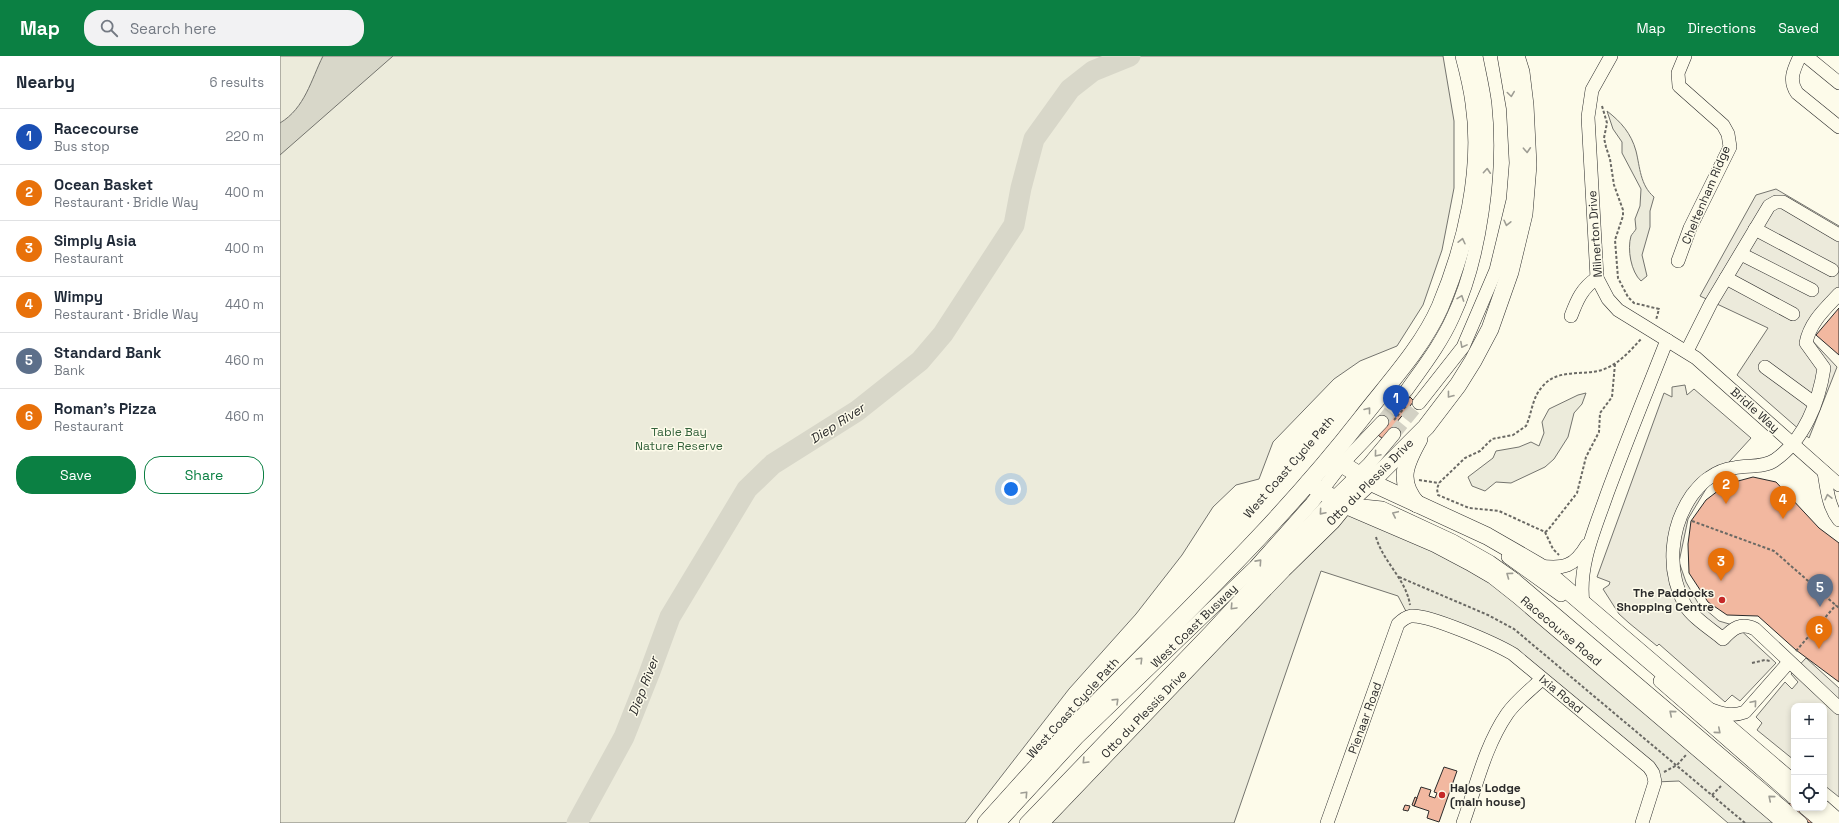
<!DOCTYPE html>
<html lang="en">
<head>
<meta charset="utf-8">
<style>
  body { margin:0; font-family:"Space Grotesk",sans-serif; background:#f2f2f3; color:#1f2937 }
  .controls { position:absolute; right:12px; bottom:12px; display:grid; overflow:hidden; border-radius:8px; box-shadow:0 2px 6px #0003 }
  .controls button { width:36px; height:36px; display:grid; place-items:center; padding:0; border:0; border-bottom:1px solid #e0e1e3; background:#fff; color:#1f2937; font:20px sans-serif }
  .you { position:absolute; left:731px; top:433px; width:14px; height:14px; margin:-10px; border:3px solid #fff; border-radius:50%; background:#1a73e8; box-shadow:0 0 0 6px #1a73e833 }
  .badge { display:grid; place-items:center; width:26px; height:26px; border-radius:50%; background:#0b8043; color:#fff; font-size:13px; font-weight:700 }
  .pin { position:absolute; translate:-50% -33px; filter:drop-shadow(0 1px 2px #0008) }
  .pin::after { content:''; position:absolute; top:21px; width:14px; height:12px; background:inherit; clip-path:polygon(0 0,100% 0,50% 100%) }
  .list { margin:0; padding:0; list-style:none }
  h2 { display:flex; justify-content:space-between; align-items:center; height:52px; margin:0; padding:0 16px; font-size:17px }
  h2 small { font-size:13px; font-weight:400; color:#747a83 }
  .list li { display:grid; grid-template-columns:26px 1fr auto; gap:12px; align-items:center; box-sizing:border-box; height:56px; padding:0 16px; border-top:1px solid #e0e1e3 }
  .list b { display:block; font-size:15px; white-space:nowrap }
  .list p { margin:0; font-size:13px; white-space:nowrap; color:#747a83 }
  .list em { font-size:13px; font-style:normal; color:#747a83 }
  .actions { display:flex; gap:8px; padding:12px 16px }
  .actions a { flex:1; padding:9px 0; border:1px solid #0b8043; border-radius:16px; text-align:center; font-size:14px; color:#0b8043 }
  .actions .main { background:#0b8043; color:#fff }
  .icon { flex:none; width:22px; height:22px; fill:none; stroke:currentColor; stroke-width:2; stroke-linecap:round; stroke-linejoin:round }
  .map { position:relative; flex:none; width:1559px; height:767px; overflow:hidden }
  header { display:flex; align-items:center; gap:24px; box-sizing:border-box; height:56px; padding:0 20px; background:#0b8043; color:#fff }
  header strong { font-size:19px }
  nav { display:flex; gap:22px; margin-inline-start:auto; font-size:14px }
  .search { width:280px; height:36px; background:#f2f2f3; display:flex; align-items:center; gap:10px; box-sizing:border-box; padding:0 14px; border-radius:16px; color:#747a83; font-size:15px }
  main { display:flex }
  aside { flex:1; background:#fff }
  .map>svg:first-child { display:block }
</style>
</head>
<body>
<header>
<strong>Map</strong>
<div class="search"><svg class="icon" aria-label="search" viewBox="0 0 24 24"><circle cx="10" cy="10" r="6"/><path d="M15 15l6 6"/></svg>Search here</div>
<nav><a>Map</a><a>Directions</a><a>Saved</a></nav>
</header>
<main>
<aside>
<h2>Nearby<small>6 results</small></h2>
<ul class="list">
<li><span class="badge" style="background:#1a4fb4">1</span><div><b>Racecourse</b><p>Bus stop</p></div><em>220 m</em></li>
<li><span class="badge" style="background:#e8710a">2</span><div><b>Ocean Basket</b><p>Restaurant · Bridle Way</p></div><em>400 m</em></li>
<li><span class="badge" style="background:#e8710a">3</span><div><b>Simply Asia</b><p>Restaurant</p></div><em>400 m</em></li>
<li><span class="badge" style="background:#e8710a">4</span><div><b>Wimpy</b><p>Restaurant · Bridle Way</p></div><em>440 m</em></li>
<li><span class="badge" style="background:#5c6f8a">5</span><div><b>Standard Bank</b><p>Bank</p></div><em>460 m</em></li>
<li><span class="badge" style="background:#e8710a">6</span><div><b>Roman's Pizza</b><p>Restaurant</p></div><em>460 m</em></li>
</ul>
<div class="actions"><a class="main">Save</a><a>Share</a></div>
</aside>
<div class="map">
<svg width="1559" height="767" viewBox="0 0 1559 767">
  <rect width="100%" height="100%" fill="#fdfbea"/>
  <!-- green -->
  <g fill="#ecebdb" stroke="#74746e">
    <path d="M0 0H1163L1174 65V132L1162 194 1143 249 1117 290 1080 305 1054 323 993 386 979 423 956 429 933 451 902 499 856 558 789 633 685 767H0Z"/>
    <path d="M1327 55C1341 66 1351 77 1356 95 1360 111 1360 129 1374 141L1370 155V171L1362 199 1367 220 1361 225C1351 216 1347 193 1351 180 1352 178 1355 175 1356 173L1355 163 1360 150 1361 133 1342 97V86L1333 73Z"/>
    <path d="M1306 337 1302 348 1294 357 1288 381 1274 403 1265 411 1231 427 1216 426 1205 435 1192 430 1188 421 1213 402 1216 395 1239 391 1251 386 1259 390 1264 377 1262 366 1269 353 1298 339Z"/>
    <path d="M1065 449 1190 506 1506 767H1448L1399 725 1375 726V721L1232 598 1129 561 1118 540 1041 515 954 767H760Z"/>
  </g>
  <!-- parking -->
  <g fill="#eceadb" stroke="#74746e">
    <path d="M1496 133 1559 170V245L1527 279 1557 311 1529 382 1457 319 1488 272 1420 240 1476 139Z"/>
    <path d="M1405 329 1407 339 1414 333 1471 382 1429 428 1408 463 1399 506 1406 526 1418 547 1439 565 1456 570 1496 607 1460 645 1452 639 1445 646 1379 588 1377 590 1349 567 1339 558 1323 533 1329 529 1330 526 1317 521 1384 337 1392 341V331Z"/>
    <path d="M1526 602 1559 632V741L1544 729V650H1514V704L1477 674 1482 667 1476 661 1505 626 1512 633 1518 626 1511 618Z"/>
  </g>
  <!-- water -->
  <path fill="#d8d7c9" stroke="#74746e" d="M43 0H113L0 99V67C25 52 31 24 43 0Z"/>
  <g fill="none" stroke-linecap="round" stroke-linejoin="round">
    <!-- river -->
    <path stroke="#d8d7c9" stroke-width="21" d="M297 767 344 681 369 618 390 561 467 433 493 408 577 355 640 305 663 278 734 169 741 132 754 83 790 33 813 15 850 0"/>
  </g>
  <!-- building -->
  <g fill="#f2b8a0" stroke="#2b2b2b">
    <path d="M1559 252V299L1536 279Z"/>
    <path d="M1130 341 1134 345 1103 383 1098 379Z"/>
    <path d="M1473 421 1496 426 1539 472 1559 487V626L1516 594 1478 560 1447 559 1428 546 1409 517 1408 488 1411 465 1426 444 1447 428Z"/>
    <path d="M1164 711 1177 715 1159 766 1147 762 1149 755 1134 750 1141 731 1151 734 1149 740 1155 742 1157 737 1154 736Z"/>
    <path d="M1135 741 1137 742 1134 750 1132 749Z"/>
    <path d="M1511 745 1514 748V752H1519L1536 767H1529L1508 749Z"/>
    <path d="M1125 749 1130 750 1128 755 1123 754Z"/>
  </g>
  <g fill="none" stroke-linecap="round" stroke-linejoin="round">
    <!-- minor-tunnel -->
    <g stroke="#d3d1c4" stroke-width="13" stroke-dasharray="13 6" stroke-linecap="butt">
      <path d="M1102 366 1126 335"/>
      <path d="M1114 378 1139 347"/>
    </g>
    <defs>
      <g id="minor">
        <path d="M1331 0 1312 34 1308 61 1317 222 1328 243 1338 254 1416 302 1559 429"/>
        <path d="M1520 0C1514 13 1508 24 1517 37L1559 71"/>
        <path d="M1526 0 1559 27"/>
        <path d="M1475 173 1552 214"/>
        <path d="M1461 198 1532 234"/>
        <path d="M1398 205 1410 172 1450 91 1448 78 1443 69 1399 30 1398 17 1405 0"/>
        <path d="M1446 222 1513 258"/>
        <path d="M1559 238C1545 253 1530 266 1526 287L1544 312C1539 346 1524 384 1495 404 1484 412 1467 409 1454 412 1445 413 1436 417 1429 422 1422 426 1417 433 1412 439 1390 471 1386 514 1405 549 1413 562 1431 573 1443 583 1453 572 1461 566 1475 573L1559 652"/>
        <path d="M1291 260C1297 244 1302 232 1317 222"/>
        <path d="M1407 295 1431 247 1489 150 1496 146H1503L1559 179"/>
        <path d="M1485 311 1534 347"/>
        <path d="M1126 335C1143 311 1161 288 1173 261 1201 201 1212 113 1205 48 1203 32 1199 16 1196 0"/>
        <path d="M1139 347 1183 291 1216 214 1233 144 1236 107 1233 52 1224 0"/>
        <path d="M1544 416C1547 433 1548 450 1559 464"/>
        <path d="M1073 449 1102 452 1173 485 1210 506 1234 523 1521 767"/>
        <path d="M1228 501 1281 539"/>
        <path d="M1259 510C1284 513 1294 511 1307 489"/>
        <path d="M1303 547C1298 509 1315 473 1327 438 1346 386 1367 335 1387 284"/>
        <path d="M1380 625 1514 742"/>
        <path d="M1429 653C1442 658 1452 661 1465 656L1509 606"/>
        <path d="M1525 752 1543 767"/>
        <path d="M719 767 797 682 975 511 1032 447 1062 408 1102 366"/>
        <path d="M746 767 930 576 1054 442 1089 408 1114 378"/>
        <path d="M1047 767 1118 568C1122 564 1126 561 1131 560 1149 558 1216 588 1233 598L1369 711 1373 717 1375 726 1362 767"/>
        <path d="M1183 767C1196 731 1205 690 1227 658 1236 645 1250 634 1262 623"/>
      </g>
      <g id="major">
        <path d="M1051 401 1090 426 1207 480 1259 510 1514 728"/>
        <path d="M1028 427 1065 449 1156 488 1190 506 1214 520 1238 539 1506 767"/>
        <path d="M1137 448C1117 425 1125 408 1139 383"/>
        <path d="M1542 752 1559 767"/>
        <path d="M706 767C738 732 769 696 802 662 897 564 997 471 1081 363 1108 328 1142 292 1160 251 1186 189 1204 114 1194 47 1192 31 1188 15 1184 0"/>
        <path d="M760 767 1003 513 1052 465 1065 449 1100 417 1146 371 1178 329 1193 305 1210 273 1230 216 1244 158 1248 109 1245 49 1241 16 1236 0"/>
      </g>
    </defs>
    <!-- minor casing -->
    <use href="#minor" stroke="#2b2b2b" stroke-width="14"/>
    <!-- major casing -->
    <use href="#major" stroke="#2b2b2b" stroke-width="18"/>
    <!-- path -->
    <g stroke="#6a6964" stroke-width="2" stroke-dasharray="3 2" stroke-linecap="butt">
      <path d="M1322 50 1327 67 1324 82 1326 91 1330 103 1334 129 1343 154V160L1335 184 1338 222 1348 241 1354 247 1379 253 1376 264"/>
      <path d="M1335 308 1332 341 1320 357 1319 376 1306 401 1297 437 1268 474 1265 476 1219 455 1189 452 1158 439 1157 433 1159 427 1185 402 1200 395 1212 383 1233 379 1246 370C1252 357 1252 342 1262 331 1277 312 1302 320 1322 314 1339 308 1350 295 1362 282"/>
      <path d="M1114 364 1127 349"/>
      <path d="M1139 424 1159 427"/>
      <path d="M1412 465 1494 495 1559 552"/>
      <path d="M1265 476 1273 493 1279 499"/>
      <path d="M1096 481C1103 506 1126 523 1130 549"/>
      <path d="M1119 521 1208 559 1234 573 1465 767"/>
      <path d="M1516 595 1556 549"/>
      <path d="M1472 607 1485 604 1490 605"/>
      <path d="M1384 716 1397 709 1406 699"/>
      <path d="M1432 739 1441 730"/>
    </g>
    <!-- minor -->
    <use href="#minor" stroke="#fdfbea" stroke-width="13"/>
    <!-- major -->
    <use href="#major" stroke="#fdfbea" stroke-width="17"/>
  </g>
  <!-- one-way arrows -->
  <defs><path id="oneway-chevron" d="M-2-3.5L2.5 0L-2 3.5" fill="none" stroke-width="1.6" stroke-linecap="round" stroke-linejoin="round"/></defs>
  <g stroke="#9e9d94">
    <use href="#oneway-chevron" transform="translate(1231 38) rotate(82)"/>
    <use href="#oneway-chevron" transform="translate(1247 94) rotate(87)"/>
    <use href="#oneway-chevron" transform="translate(1207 115) rotate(-86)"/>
    <use href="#oneway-chevron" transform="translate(1227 167) rotate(103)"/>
    <use href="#oneway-chevron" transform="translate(1182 185) rotate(-77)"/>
    <use href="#oneway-chevron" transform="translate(1181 242) rotate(-70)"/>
    <use href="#oneway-chevron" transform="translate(1183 289) rotate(118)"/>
    <use href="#oneway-chevron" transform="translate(1170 339) rotate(128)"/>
    <use href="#oneway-chevron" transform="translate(1088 354) rotate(-52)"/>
    <use href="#oneway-chevron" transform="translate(1097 398) rotate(130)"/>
    <use href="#oneway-chevron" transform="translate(1548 441) rotate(-103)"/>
    <use href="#oneway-chevron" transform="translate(1042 456) rotate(131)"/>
    <use href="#oneway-chevron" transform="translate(1115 458) rotate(-155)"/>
    <use href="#oneway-chevron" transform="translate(979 506) rotate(-48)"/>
    <use href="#oneway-chevron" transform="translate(1229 519) rotate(-144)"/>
    <use href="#oneway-chevron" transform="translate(953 551) rotate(133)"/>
    <use href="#oneway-chevron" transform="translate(860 604) rotate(-45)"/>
    <use href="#oneway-chevron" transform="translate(836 645) rotate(-44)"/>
    <use href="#oneway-chevron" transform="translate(1474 647) rotate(-49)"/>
    <use href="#oneway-chevron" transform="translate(1392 657) rotate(-140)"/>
    <use href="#oneway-chevron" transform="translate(1438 675) rotate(41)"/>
    <use href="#oneway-chevron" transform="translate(805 705) rotate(134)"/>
    <use href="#oneway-chevron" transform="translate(745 738) rotate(-47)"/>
    <use href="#oneway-chevron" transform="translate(1491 742) rotate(-140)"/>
  </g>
  <!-- markers -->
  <g fill="#c62828" stroke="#fdfbea" stroke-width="1.5">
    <circle cx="1442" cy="544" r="4"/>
    <circle cx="1162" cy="739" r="4"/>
  </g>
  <g text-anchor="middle" stroke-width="3" stroke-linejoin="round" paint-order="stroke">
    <!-- street labels -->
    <g font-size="12" fill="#2b2b2b" stroke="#fdfbea">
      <text transform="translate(1426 139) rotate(-67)" y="4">Cheltenham Ridge</text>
      <text transform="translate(1315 178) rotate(-94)" y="4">Milnerton Drive</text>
      <text transform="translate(1475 354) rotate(42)" y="4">Bridle Way</text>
      <text transform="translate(1009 411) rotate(-49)" y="4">West Coast Cycle Path</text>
      <text transform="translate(1090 426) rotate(-45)" y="4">Otto du Plessis Drive</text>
      <text transform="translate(914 570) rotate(-44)" y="4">West Coast Busway</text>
      <text transform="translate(1281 575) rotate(40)" y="4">Racecourse Road</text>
      <text transform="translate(1281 638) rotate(40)" y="4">Ixia Road</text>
      <text transform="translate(793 652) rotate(-48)" y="4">West Coast Cycle Path</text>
      <text transform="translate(864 658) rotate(-46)" y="4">Otto du Plessis Drive</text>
      <text transform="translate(1085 662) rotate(-70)" y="4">Pienaar Road</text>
    </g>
    <!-- park labels -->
    <g font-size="12" fill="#34623c" stroke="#fdfbea">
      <text x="399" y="380">Table Bay<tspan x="399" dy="14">Nature Reserve</tspan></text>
    </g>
    <!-- poi labels -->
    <g font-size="12" font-weight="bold" fill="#2b2b2b" stroke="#fdfbea" text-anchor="end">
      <text x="1434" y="541">The Paddocks<tspan x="1434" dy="14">Shopping Centre</tspan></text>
      <text x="1170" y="736" text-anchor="start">Hajos Lodge<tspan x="1170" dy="14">(main house)</tspan></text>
    </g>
    <!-- water labels -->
    <g font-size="13" font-style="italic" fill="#2b2b2b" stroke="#fdfbea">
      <text transform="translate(557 367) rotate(-33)" y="5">Diep River</text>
      <text transform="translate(363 630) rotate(-69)" y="5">Diep River</text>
    </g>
  </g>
</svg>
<div class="controls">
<button>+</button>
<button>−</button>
<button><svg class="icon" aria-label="locate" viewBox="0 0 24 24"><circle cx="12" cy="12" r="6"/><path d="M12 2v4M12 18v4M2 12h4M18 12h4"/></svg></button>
</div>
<div class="you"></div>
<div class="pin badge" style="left:1116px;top:362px;background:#1a4fb4">1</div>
<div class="pin badge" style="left:1446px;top:448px;background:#e8710a">2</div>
<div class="pin badge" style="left:1441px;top:525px;background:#e8710a">3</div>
<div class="pin badge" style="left:1503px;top:463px;background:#e8710a">4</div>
<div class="pin badge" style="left:1540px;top:551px;background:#5c6f8a">5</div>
<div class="pin badge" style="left:1539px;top:593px;background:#e8710a">6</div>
</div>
</main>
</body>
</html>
